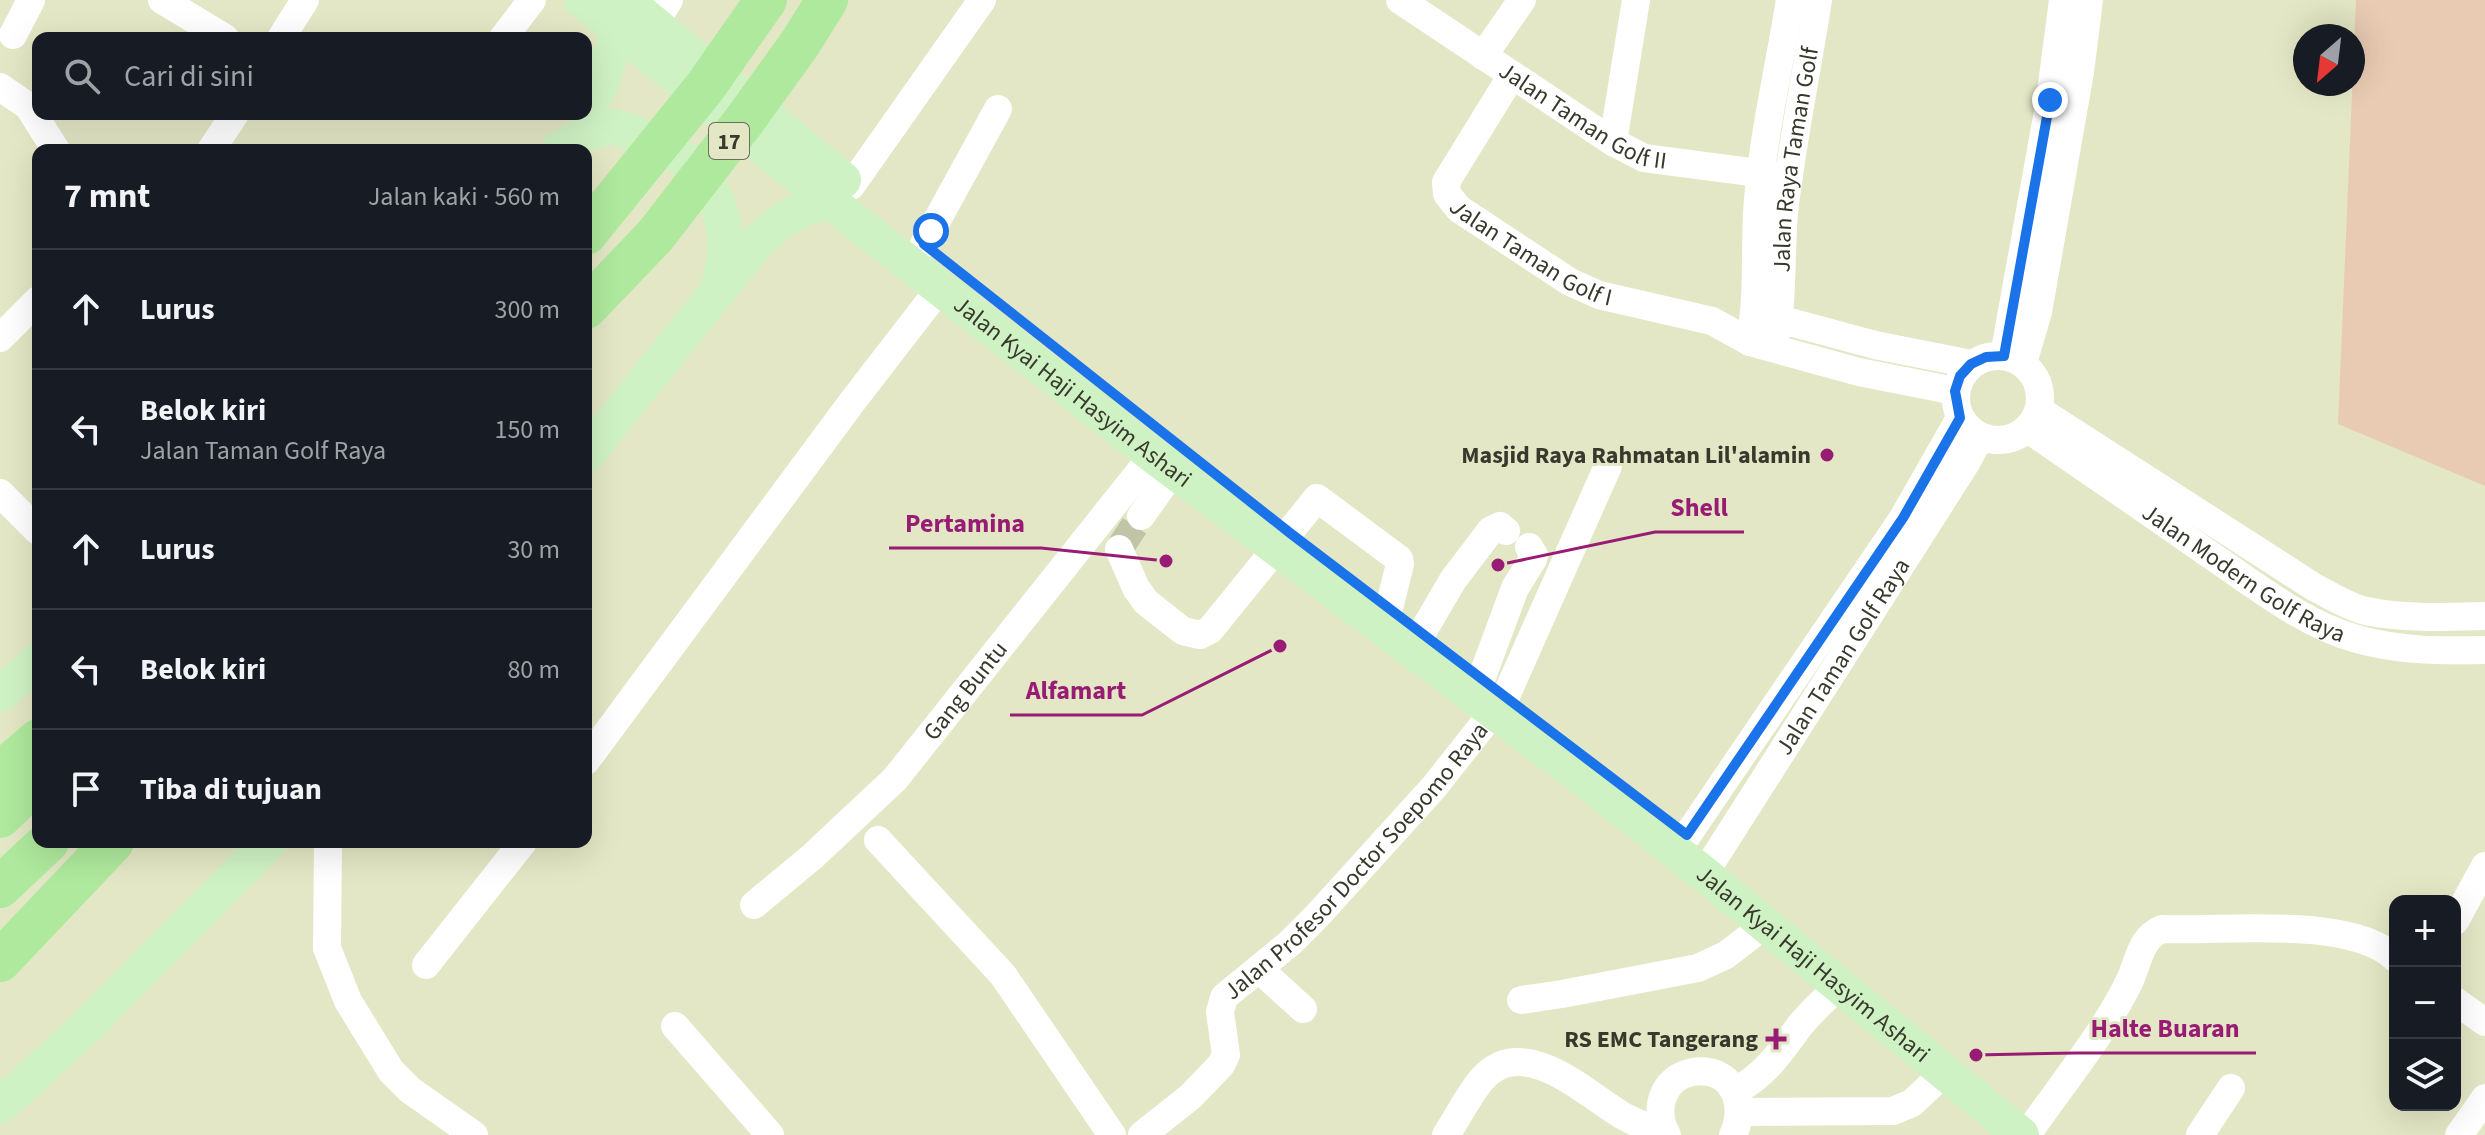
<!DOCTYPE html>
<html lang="id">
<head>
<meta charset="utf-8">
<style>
  body { margin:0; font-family:"Source Sans 3",sans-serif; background:#242831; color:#f1f3f6 }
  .controls { position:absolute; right:24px; bottom:24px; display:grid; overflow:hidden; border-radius:16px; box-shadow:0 8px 32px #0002 }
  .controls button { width:72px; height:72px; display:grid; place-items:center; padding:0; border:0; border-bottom:2px solid #363941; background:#171b24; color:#f1f3f6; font:40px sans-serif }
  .compass { position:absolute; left:2293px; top:24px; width:72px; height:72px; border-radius:50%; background:#171b24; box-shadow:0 8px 32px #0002; rotate:208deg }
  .stop { position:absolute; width:24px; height:24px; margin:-18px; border:6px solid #1a73e8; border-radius:50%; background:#fff }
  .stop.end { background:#1a73e8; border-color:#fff; box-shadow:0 2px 8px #0008 }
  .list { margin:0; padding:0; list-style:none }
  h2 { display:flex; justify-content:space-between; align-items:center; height:104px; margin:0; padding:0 32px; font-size:34px }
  h2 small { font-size:26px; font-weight:400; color:#9ea1a6 }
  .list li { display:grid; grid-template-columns:52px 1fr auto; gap:24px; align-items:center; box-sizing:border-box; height:120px; padding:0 32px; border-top:2px solid #363941 }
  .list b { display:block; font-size:30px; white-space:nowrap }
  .list p { margin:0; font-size:26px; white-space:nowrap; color:#9ea1a6 }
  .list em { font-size:26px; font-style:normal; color:#9ea1a6 }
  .icon { flex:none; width:44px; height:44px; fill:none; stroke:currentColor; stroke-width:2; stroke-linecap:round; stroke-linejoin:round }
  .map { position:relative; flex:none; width:2485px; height:1135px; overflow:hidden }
  .search { position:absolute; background:#171b24; box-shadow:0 8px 32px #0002; left:32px; top:32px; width:560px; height:88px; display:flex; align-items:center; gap:20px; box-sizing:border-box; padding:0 28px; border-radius:16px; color:#9ea1a6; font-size:30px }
  .panel { position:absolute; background:#171b24; box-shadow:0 8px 32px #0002; left:32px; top:144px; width:560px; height:704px; border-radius:16px }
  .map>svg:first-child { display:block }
</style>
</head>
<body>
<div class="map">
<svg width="2485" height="1135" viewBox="0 0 2485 1135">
  <rect width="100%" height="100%" fill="#e3e7c5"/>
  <!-- green -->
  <path fill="#e9cbb3" d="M2356 0H2485V486L2338 424Z"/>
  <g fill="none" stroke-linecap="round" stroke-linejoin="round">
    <!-- minor-tunnel -->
    <path stroke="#c1c4a6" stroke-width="28" stroke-dasharray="28 14" stroke-linecap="butt" d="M1119 549 1141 516"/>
    <!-- minor -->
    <g stroke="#fff" stroke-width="28">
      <path d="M162 0 225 38"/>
      <path id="s1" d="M1400 0 1613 142 1644 158 1789 177"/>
      <path d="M654 24 669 0"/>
      <path d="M13 35 31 0"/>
      <path d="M281 38 305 0"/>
      <path d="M503 38 532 0"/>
      <path d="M1483 56 1522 0"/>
      <path id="s2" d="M1512 75 1446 182 1447 194 1459 209 1570 282 1599 295 1712 321 1750 342 1859 372 1955 391"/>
      <path d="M0 87 28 106 56 150"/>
      <path d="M1613 142 1636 0"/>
      <path d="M211 150 235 114"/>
      <path d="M851 186 982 0"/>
      <path d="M924 244 998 109"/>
      <path d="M1764 315 1875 345 1971 364"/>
      <path d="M0 338 38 300"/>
      <path d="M1750 342C1758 299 1755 257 1757 213 1761 144 1779 69 1790 0"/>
      <path id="s3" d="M1773 348C1784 304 1780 259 1784 213 1792 142 1807 71 1818 0"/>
      <circle cx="1998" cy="398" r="42"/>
      <path d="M2004 356 2050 100 2063 0"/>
      <path d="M2023 363 2038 312 2080 72 2089 0"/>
      <path d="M2039 410 2314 587C2330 595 2348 607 2366 611 2404 619 2446 617 2485 616"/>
      <path id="s4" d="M2028 429C2088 470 2149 512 2209 554 2255 585 2303 624 2357 639 2399 651 2442 651 2485 650"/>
      <path d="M0 493 38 531"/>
      <path d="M1141 516 1173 471"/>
      <path d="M1119 549 1136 588 1146 602 1183 631 1200 635 1210 630 1317 498 1399 559 1400 564 1389 608"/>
      <path d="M1422 633 1453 580 1491 530 1500 526 1506 531"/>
      <path d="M1482 677 1515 588 1533 559 1534 555 1529 547"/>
      <path d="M586 761 852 402 940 288"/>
      <path d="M878 840 1003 975 1112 1135"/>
      <path d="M328 842 327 948 348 1001 391 1071 410 1090 474 1135"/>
      <path d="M1676 852 1903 518 1960 418"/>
      <path id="s5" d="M1704 874 1966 463 1980 437"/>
      <path id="s6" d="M754 905 813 856 895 779 1153 455"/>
      <path d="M2455 921 2485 866"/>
      <path d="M426 965 523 842"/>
      <path d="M1259 969 1303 1009"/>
      <path d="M1521 1000 1562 994 1698 968 1726 955 1765 925"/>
      <path d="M2455 1001 2485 1022"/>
      <path d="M675 1026 770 1135"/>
      <path d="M1735 1091C1764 1076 1779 1054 1798 1028 1809 1013 1825 1000 1838 986"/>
      <path d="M1741 1112 1893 1111 1912 1103 1944 1073"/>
      <path d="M2033 1126C2064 1082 2108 1027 2130 980 2139 960 2141 937 2162 929 2223 932 2350 915 2395 958"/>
      <path id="s7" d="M1142 1135 1190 1097 1221 1065 1226 1055 1220 1012 1224 997 1290 943 1317 916 1434 787 1506 696 1608 466"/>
      <path d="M1446 1135C1458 1117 1469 1094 1483 1078 1524 1034 1585 1093 1620 1114 1634 1123 1650 1128 1665 1133"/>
      <path d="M1667 1135C1653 1111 1662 1077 1693 1072 1732 1066 1748 1104 1733 1135"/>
      <path d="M2200 1135 2231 1088"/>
      <path d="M2459 1135 2485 1098"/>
    </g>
    <!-- major -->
    <g stroke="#cff2c4" stroke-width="36">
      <path id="s8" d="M582 0 829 201 1153 455 1588 782 1704 874 2021 1135"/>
      <path d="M625 0 843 180"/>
      <path d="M586 112 601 84 618 31"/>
      <path d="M559 149C575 140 590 129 609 127 620 126 633 134 643 137 712 161 739 221 718 288"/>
      <path d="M586 455 758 241C782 219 797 209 829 201"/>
      <path d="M0 694 38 661"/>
      <path d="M0 1106 84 1029 269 842"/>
    </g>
    <!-- highway -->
    <g stroke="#afe99d" stroke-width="42">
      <path d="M586 234 705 87 766 0"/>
      <path d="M586 308 655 236 744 121 801 42 827 0"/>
      <path d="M0 773 38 740"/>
      <path d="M0 817 38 781"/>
      <path d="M0 887 48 842"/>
      <path d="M0 961 113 842"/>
    </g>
  </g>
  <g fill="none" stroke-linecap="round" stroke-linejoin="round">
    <!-- route -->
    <path stroke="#1a73e8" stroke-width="10" d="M931 231 924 244 1290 533 1687 835 1903 518 1960 418 1955 391 1960 376 1971 364 1986 357 2004 356 2050 100"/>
  </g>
  <!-- markers -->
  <g fill="#991c74" stroke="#e3e7c5" stroke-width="3">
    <circle cx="1827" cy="455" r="8"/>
    <path d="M1772 1027h8v8h8v8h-8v8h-8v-8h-8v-8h8z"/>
  </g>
  <g text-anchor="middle" stroke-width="6" stroke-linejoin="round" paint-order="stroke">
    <!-- shield labels -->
    <rect fill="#e3e7c5" stroke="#6b6d5a" stroke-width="2" x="709" y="123" width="40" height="36" rx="6"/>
    <g font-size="22" font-weight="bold" fill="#38392c">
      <text x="729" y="149">17</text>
    </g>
    <!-- street labels -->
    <g font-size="24" fill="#38392c" stroke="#e3e7c5">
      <text dy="8" stroke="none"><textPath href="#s1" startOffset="218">Jalan Taman Golf II</textPath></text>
      <text dy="8" stroke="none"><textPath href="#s3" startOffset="190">Jalan Raya Taman Golf</textPath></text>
      <text dy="8" stroke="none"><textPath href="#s2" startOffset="242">Jalan Taman Golf I</textPath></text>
      <text dy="8" stroke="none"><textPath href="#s8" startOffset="628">Jalan Kyai Haji Hasyim Ashari</textPath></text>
      <text dy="8" stroke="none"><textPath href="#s4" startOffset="260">Jalan Modern Golf Raya</textPath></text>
      <text dy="8" stroke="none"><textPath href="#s5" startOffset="258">Jalan Taman Golf Raya</textPath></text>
      <text dy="8" stroke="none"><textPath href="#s6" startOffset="302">Gang Buntu</textPath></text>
      <text dy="8" stroke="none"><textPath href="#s7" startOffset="366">Jalan Profesor Doctor Soepomo Raya</textPath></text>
      <text dy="8" stroke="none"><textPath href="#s8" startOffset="1564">Jalan Kyai Haji Hasyim Ashari</textPath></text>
    </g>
    <!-- poi labels -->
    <g font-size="24" font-weight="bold" fill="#38392c" stroke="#e3e7c5" text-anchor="end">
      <text x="1811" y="463">Masjid Raya Rahmatan Lil'alamin</text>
      <text x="1758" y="1047">RS EMC Tangerang</text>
    </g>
  </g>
  <!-- callouts -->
  <path fill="none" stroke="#991c74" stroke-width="3" d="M1498 565L1655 532H1744M1166 561L1041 548H889M1280 646L1142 715H1010M1976 1055L2075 1053H2256"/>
  <g fill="#991c74" stroke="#e3e7c5" stroke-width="3">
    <circle cx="1498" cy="565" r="8"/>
    <circle cx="1166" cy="561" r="8"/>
    <circle cx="1280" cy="646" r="8"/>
    <circle cx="1976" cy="1055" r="8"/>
  </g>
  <g font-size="26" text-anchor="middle" font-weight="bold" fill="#991c74" stroke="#e3e7c5" stroke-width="6" stroke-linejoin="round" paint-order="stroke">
    <text x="1699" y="516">Shell</text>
    <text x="965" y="532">Pertamina</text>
    <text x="1076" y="699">Alfamart</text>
    <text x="2165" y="1037">Halte Buaran</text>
  </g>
</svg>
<div class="controls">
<button>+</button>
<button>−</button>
<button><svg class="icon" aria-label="layers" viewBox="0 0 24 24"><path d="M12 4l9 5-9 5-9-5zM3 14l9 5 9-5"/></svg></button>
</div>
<svg class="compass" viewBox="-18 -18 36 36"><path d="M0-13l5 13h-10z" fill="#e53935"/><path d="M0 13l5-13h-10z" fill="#9ea1a6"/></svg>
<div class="stop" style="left:931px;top:231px"></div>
<div class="stop end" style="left:2050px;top:100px"></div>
<div class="search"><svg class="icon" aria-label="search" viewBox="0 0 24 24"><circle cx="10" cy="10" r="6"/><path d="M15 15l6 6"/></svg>Cari di sini</div>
<section class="panel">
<h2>7 mnt<small>Jalan kaki · 560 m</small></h2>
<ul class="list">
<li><svg class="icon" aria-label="ahead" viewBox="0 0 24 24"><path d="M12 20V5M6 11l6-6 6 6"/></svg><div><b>Lurus</b></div><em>300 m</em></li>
<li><svg class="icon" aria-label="left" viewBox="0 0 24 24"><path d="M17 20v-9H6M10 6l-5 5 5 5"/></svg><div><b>Belok kiri</b><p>Jalan Taman Golf Raya</p></div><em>150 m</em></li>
<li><svg class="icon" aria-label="ahead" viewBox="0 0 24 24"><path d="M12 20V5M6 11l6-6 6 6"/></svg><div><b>Lurus</b></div><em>30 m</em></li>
<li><svg class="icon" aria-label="left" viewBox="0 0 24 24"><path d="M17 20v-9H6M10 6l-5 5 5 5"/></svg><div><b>Belok kiri</b></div><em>80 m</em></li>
<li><svg class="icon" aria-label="arrive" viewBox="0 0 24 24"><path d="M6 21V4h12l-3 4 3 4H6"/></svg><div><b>Tiba di tujuan</b></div></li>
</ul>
</section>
</div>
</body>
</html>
